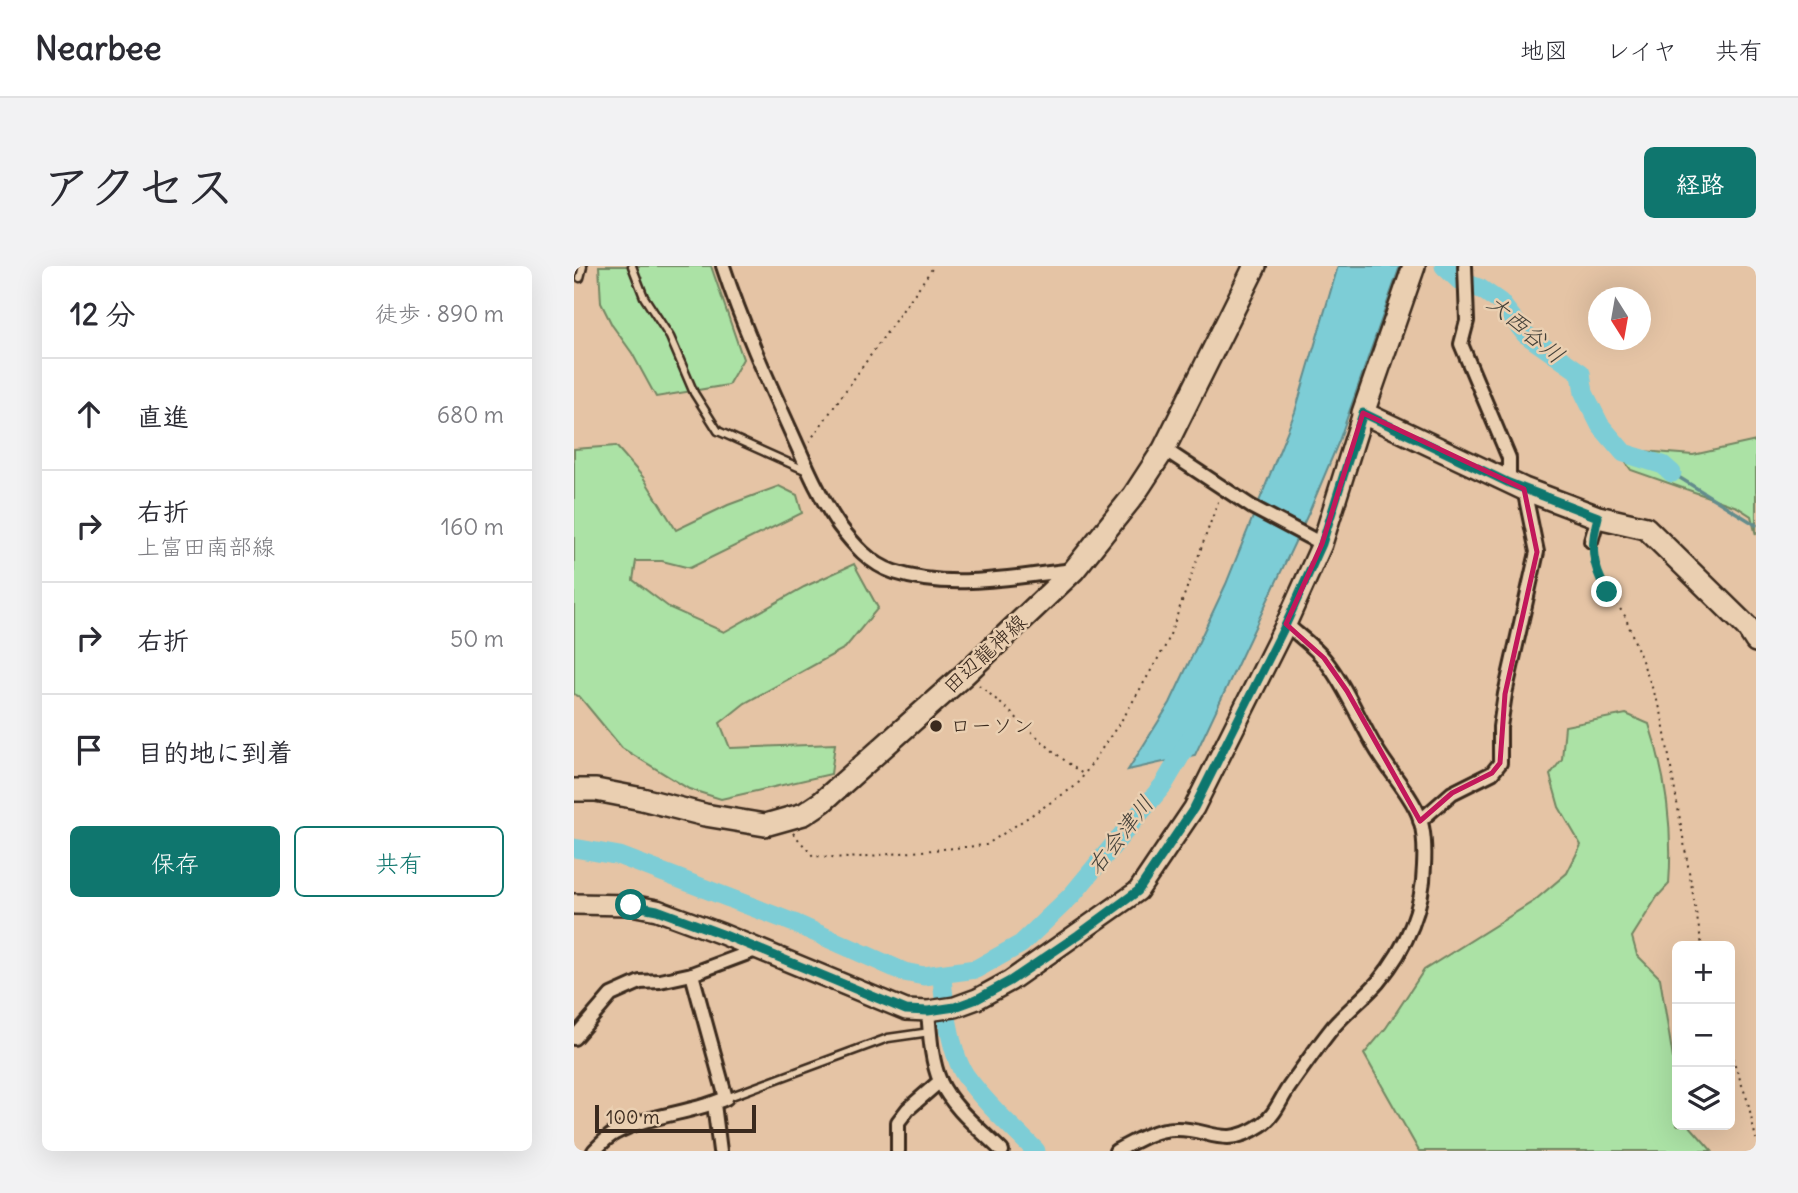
<!DOCTYPE html>
<html lang="ja">
<head>
<meta charset="utf-8">
<style>
  body { margin:0; font-family:Delius,"Klee One",sans-serif; background:#f2f2f3; color:#2b2b33 }
  .controls { position:absolute; right:21px; bottom:21px; display:grid; overflow:hidden; border-radius:10px; box-shadow:0 7px 28px #0002 }
  .controls button { width:63px; height:63px; display:grid; place-items:center; padding:0; border:0; border-bottom:2px solid #e1e1e2; background:#fff; color:#2b2b33; font:35px sans-serif }
  .compass { position:absolute; left:1014px; top:21px; width:63px; height:63px; border-radius:50%; background:#fff; box-shadow:0 7px 28px #0002; rotate:169deg }
  .scale { position:absolute; left:21px; bottom:18px; width:161px; box-sizing:border-box; padding-left:7px; border:4px solid #3b2a1e; border-top:0; font-size:19px; line-height:24px; white-space:nowrap; color:#3b2a1e; -webkit-text-stroke:5px #eacfb1; paint-order:stroke }
  .stop { position:absolute; width:21px; height:21px; margin:-16px; border:5px solid #0f766e; border-radius:50%; background:#fff }
  .stop.end { background:#0f766e; border-color:#fff; box-shadow:0 2px 7px #0008 }
  .list { margin:0; padding:0; list-style:none }
  h2 { display:flex; justify-content:space-between; align-items:center; height:91px; margin:0; padding:0 28px; font-size:30px }
  h2 small { font-size:23px; font-weight:400; color:#7c7c81 }
  .list li { display:grid; grid-template-columns:46px 1fr auto; gap:21px; align-items:center; box-sizing:border-box; height:112px; padding:0 28px; border-top:2px solid #e1e1e2 }
  .list b { display:block; font-size:26px; white-space:nowrap }
  .list p { margin:0; font-size:23px; white-space:nowrap; color:#7c7c81 }
  .list em { font-size:23px; font-style:normal; color:#7c7c81 }
  .actions { display:flex; gap:14px; padding:21px 28px }
  .actions a { flex:1; padding:16px 0; border:2px solid #0f766e; border-radius:10px; text-align:center; font-size:24px; color:#0f766e }
  .actions .main { background:#0f766e; color:#fff }
  .icon { flex:none; width:38px; height:38px; fill:none; stroke:currentColor; stroke-width:2; stroke-linecap:round; stroke-linejoin:round }
  .map { position:relative; flex:none; width:1182px; height:885px; overflow:hidden; border-radius:10px }
  header { display:flex; align-items:center; gap:42px; box-sizing:border-box; height:98px; padding:0 35px; background:#fff; border-bottom:2px solid #e1e1e2 }
  header strong { font-size:33px }
  nav { display:flex; gap:38px; margin-inline-start:auto; font-size:24px }
  .intro { display:flex; align-items:center; justify-content:space-between; box-sizing:border-box; height:168px; padding:0 42px }
  h1 { margin:0; font-size:49px }
  .button { padding:18px 32px; border-radius:10px; background:#0f766e; color:#fff; font-size:24px; font-weight:700 }
  main { display:flex; gap:42px; padding:0 42px }
  aside { flex:1; background:#fff; border-radius:10px; box-shadow:0 7px 28px #0002 }
  .map>svg:first-child { display:block }
</style>
</head>
<body>
<header>
<strong>Nearbee</strong>
<nav><a>地図</a><a>レイヤ</a><a>共有</a></nav>
</header>
<div class="intro"><h1>アクセス</h1><a class="button">経路</a></div>
<main>
<aside>
<h2>12 分<small>徒歩 · 890 m</small></h2>
<ul class="list">
<li><svg class="icon" aria-label="ahead" viewBox="0 0 24 24"><path d="M12 20V5M6 11l6-6 6 6"/></svg><div><b>直進</b></div><em>680 m</em></li>
<li><svg class="icon" aria-label="right" viewBox="0 0 24 24"><path d="M7 20v-9h11M14 6l5 5-5 5"/></svg><div><b>右折</b><p>上富田南部線</p></div><em>160 m</em></li>
<li><svg class="icon" aria-label="right" viewBox="0 0 24 24"><path d="M7 20v-9h11M14 6l5 5-5 5"/></svg><div><b>右折</b></div><em>50 m</em></li>
<li><svg class="icon" aria-label="arrive" viewBox="0 0 24 24"><path d="M6 21V4h12l-3 4 3 4H6"/></svg><div><b>目的地に到着</b></div></li>
</ul>
<div class="actions"><a class="main">保存</a><a>共有</a></div>
</aside>
<div class="map">
<svg width="1182" height="885" viewBox="0 0 1182 885">
  <rect width="100%" height="100%" fill="#e5c4a5"/>
  <filter id="ink" filterUnits="userSpaceOnUse"><feTurbulence type="fractalNoise" baseFrequency=".0143" numOctaves="2"/><feDisplacementMap in="SourceGraphic" scale="14" xChannelSelector="R" yChannelSelector="G"/><feConvolveMatrix kernelMatrix="1 2 1 2 8 2 1 2 1" color-interpolation-filters="sRGB"/></filter>
  <g filter="url(#ink)">
    <!-- green -->
    <g fill="#abe2a5" stroke="#738662" stroke-width="2">
      <path d="M25 0H137L169 93 154 119 82 131 58 87 38 59 27 37Z"/>
      <path d="M1182 175V269L1177 250 1163 241 1057 204 1042 183 1119 189Z"/>
      <path d="M42 180 69 211 102 264 154 239 205 220 223 229 228 247 116 302 88 295H62L59 314 96 342 150 366 230 321 280 298 304 342 271 382 171 437 146 457 156 482 261 478 257 508 147 533 115 523 48 482 6 431 0 428V183Z"/>
      <path d="M1052 448 1075 458C1092 509 1099 565 1095 618L1083 631 1058 671 1063 689 1086 712 1103 817V859H1115L1138 885H845L790 788 812 762 850 704 960 635 993 607 1007 579 985 541 976 509 988 493 991 460Z"/>
    </g>
    <!-- water -->
    <path fill="#7dcdd6" stroke="#638c8c" stroke-width="2" d="M764 0H826L765 175 736 244 621 489 554 504 596 437 652 318 721 146Z"/>
    <g fill="none" stroke-linecap="round" stroke-linejoin="round">
      <!-- stream -->
      <path stroke="#638c8c" stroke-width="3.5" d="M1098 207 1182 259"/>
      <!-- river -->
      <g stroke="#7dcdd6" stroke-width="19">
        <path d="M870 0 886 15 907 23 926 36 951 68 1007 107 1010 127 1026 159 1050 187 1089 199 1098 207"/>
        <path d="M0 582 46 590 220 657 330 706 350 710 402 703 447 678 498 629 590 518 617 472"/>
        <path d="M368 708C369 734 377 788 391 809 411 837 438 861 462 885"/>
      </g>
      <defs>
        <g id="lane">
          <path d="M58 0 70 31 96 71 120 127 144 165 233 205"/>
          <path d="M6 12 9 0"/>
          <path d="M152 832 314 772 356 766"/>
        </g>
        <g id="street">
          <path d="M149 0C168 58 193 113 218 168 232 199 245 230 264 258 279 278 296 298 320 306 378 325 441 310 500 304"/>
          <path d="M891 0 893 55 887 78 935 192V217"/>
          <path d="M590 183 678 241 748 278"/>
          <path d="M1017 275 1024 251"/>
          <path d="M846 555 878 527 918 507 926 497V461L931 428 963 286 950 223"/>
          <path d="M354 745C356 768 357 794 366 815 379 843 407 864 428 885"/>
          <path d="M0 772 37 729 66 716 86 715 118 708 182 684"/>
          <path d="M140 838 146 885"/>
          <path d="M20 885C26 879 33 871 41 867 75 848 117 848 152 832L118 708"/>
          <path d="M324 885V856L334 843 366 815"/>
          <path d="M542 885C560 876 580 863 601 863 636 862 649 884 687 859 701 850 706 834 715 821 729 801 744 780 759 761 773 745 790 732 804 716 832 682 849 644 850 600 851 582 851 560 842 543 831 521 813 502 801 481 784 452 772 421 751 394 741 381 725 370 712 358"/>
        </g>
        <path id="secondary" d="M0 638 57 639 83 644 148 668 332 744 354 745 381 741 403 733 436 715 564 625 620 542 712 358 748 278 789 147"/>
        <g id="primary">
          <path d="M840 0 789 147 950 223 1024 251 1072 262 1173 361 1182 375"/>
          <path d="M0 524H22L68 533 131 549 191 559 230 548 248 536 391 408 500 304 560 229 590 183 681 0"/>
        </g>
      </defs>
      <!-- lane casing -->
      <use href="#lane" stroke="#3b2a1e" stroke-width="11"/>
      <!-- street casing -->
      <use href="#street" stroke="#3b2a1e" stroke-width="18"/>
      <!-- secondary casing -->
      <use href="#secondary" stroke="#3b2a1e" stroke-width="24"/>
      <!-- primary casing -->
      <use href="#primary" stroke="#3b2a1e" stroke-width="26"/>
      <!-- path -->
      <g stroke="#3b2a1e" stroke-width="2" stroke-dasharray="2 5" stroke-linecap="butt">
        <path d="M235 176 360 0"/>
        <path d="M1019 287 1027 315 1051 350 1087 445 1128 680"/>
        <path d="M405 419C441 448 471 482 509 508"/>
        <path d="M219 567 239 590 274 592 412 579 503 519 551 449 593 377 645 233"/>
        <path d="M1156 785 1174 836 1182 873"/>
      </g>
      <!-- lane -->
      <use href="#lane" stroke="#eacfb1" stroke-width="6"/>
      <!-- street -->
      <use href="#street" stroke="#eacfb1" stroke-width="12"/>
      <!-- secondary -->
      <use href="#secondary" stroke="#eacfb1" stroke-width="19"/>
      <!-- primary -->
      <use href="#primary" stroke="#eacfb1" stroke-width="21"/>
    </g>
  </g>
  <g fill="none" stroke-linecap="round" stroke-linejoin="round" filter="url(#ink)">
    <!-- route -->
    <path stroke="#0f766e" stroke-width="9" d="M57 639 83 644 148 668 332 744 354 745 381 741 403 733 436 715 504 669 564 625 620 542 712 358 748 278 789 147 935 217 1024 251C1016 281 1018 299 1033 326"/>
  </g>
  <!-- marked area -->
  <path fill="none" stroke="#c2185b" stroke-width="5" stroke-linejoin="round" d="M789 147 950 223 963 286 931 428 926 497 918 507 878 527 846 555 773 425 750 392 712 358 748 278Z"/>
  <!-- markers -->
  <circle fill="#3b2a1e" stroke="#eacfb1" stroke-width="2.5" cx="362" cy="460" r="7"/>
  <g text-anchor="middle" stroke-width="5" stroke-linejoin="round" paint-order="stroke">
    <!-- street labels -->
    <g font-size="21" fill="#3b2a1e" stroke="#eacfb1">
      <text transform="translate(411 388) rotate(-43)" y="7">田辺龍神線</text>
    </g>
    <!-- poi labels -->
    <g font-size="21" fill="#3b2a1e" stroke="#eacfb1" text-anchor="start">
      <text x="376" y="467">ローソン</text>
    </g>
    <!-- water labels -->
    <g font-size="23" font-style="italic" fill="#45423a" stroke="#eacfb1">
      <text transform="translate(952 63) rotate(40)" y="8">大西谷川</text>
      <text transform="translate(546 569) rotate(-52)" y="8">右会津川</text>
    </g>
  </g>
</svg>
<div class="controls">
<button>+</button>
<button>−</button>
<button><svg class="icon" aria-label="layers" viewBox="0 0 24 24"><path d="M12 4l9 5-9 5-9-5zM3 14l9 5 9-5"/></svg></button>
</div>
<svg class="compass" viewBox="-18 -18 36 36"><path d="M0-13l5 13h-10z" fill="#e53935"/><path d="M0 13l5-13h-10z" fill="#7c7c81"/></svg>
<div class="scale">100 m</div>
<div class="stop" style="left:57px;top:639px"></div>
<div class="stop end" style="left:1033px;top:326px"></div>
</div>
</main>
</body>
</html>
